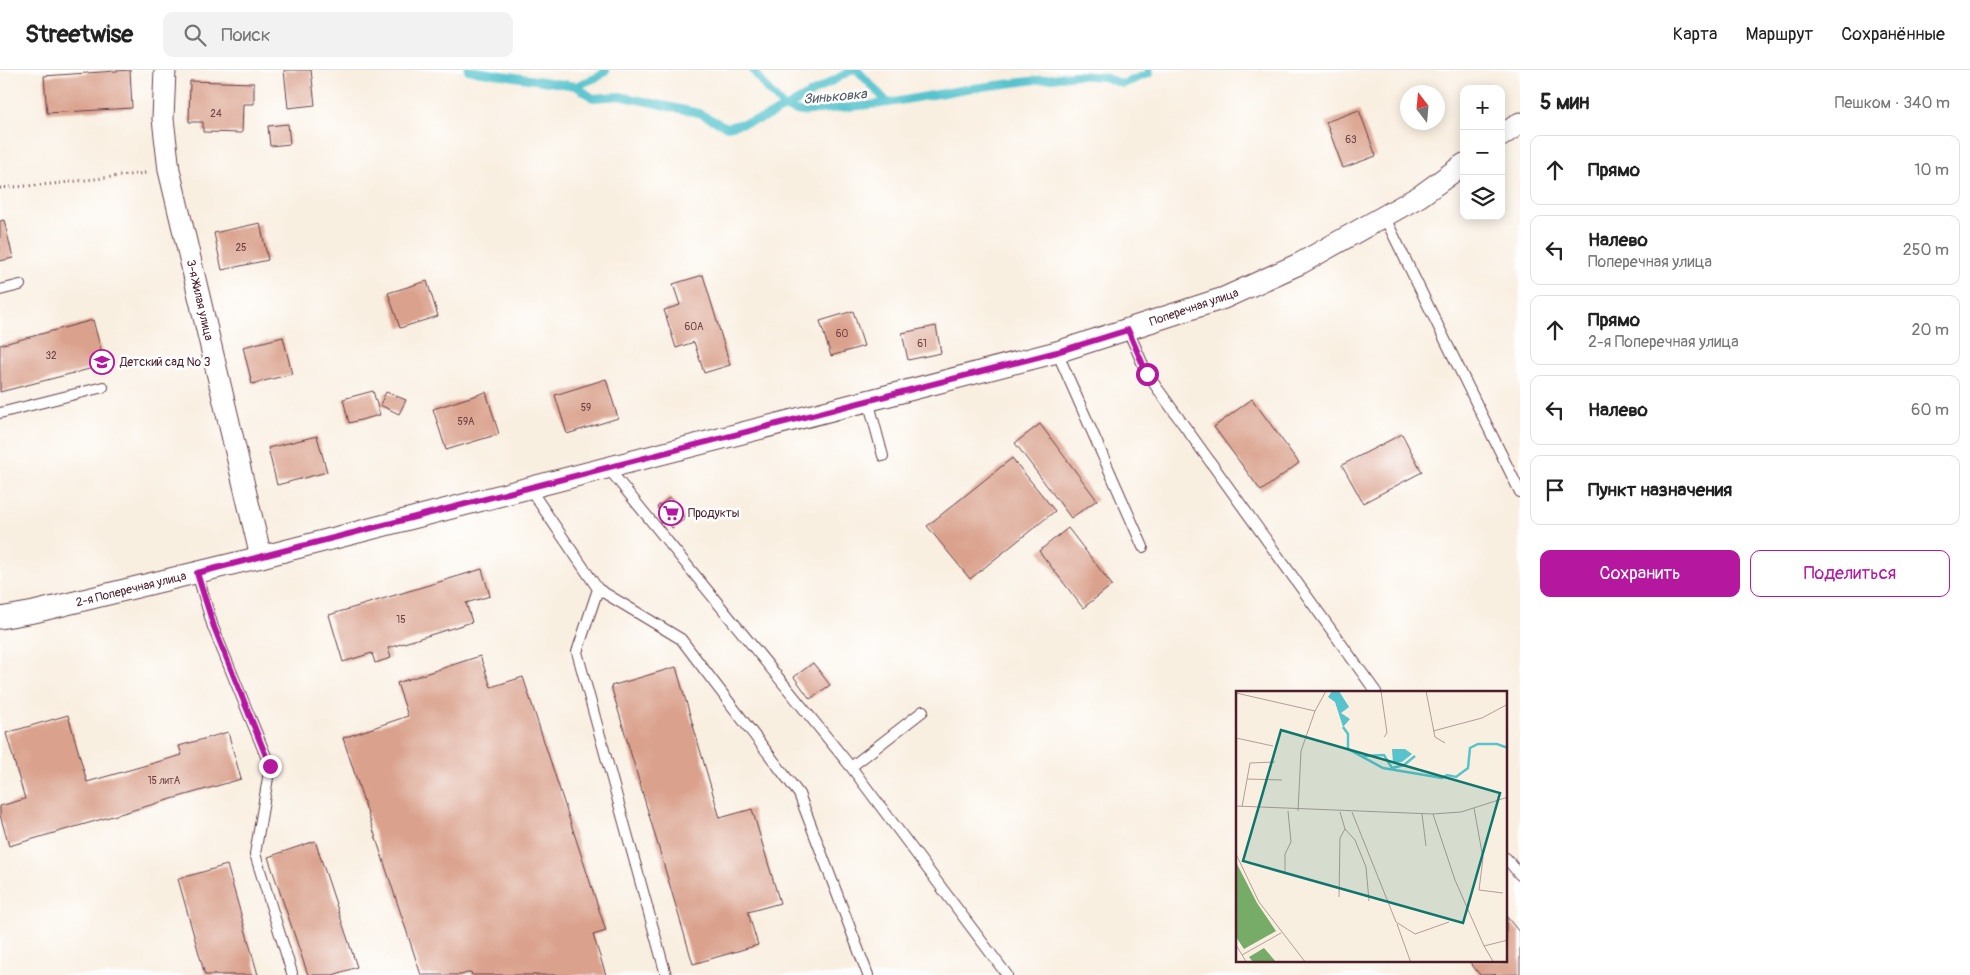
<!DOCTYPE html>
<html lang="ru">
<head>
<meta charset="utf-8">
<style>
  body { margin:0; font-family:Pangolin,sans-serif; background:#f2f2f2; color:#222 }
  .controls { position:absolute; right:15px; top:15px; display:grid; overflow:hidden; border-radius:10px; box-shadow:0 2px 12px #0003 }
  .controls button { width:45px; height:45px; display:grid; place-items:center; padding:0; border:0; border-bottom:1px solid #e0e0e0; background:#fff; color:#222; font:25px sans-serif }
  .compass { position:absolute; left:1400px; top:15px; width:45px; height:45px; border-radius:50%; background:#fff; box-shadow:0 2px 12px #0003; rotate:344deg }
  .stop { position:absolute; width:15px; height:15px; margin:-11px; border:4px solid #b5179e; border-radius:50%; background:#fff }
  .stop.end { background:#b5179e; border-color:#fff; box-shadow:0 1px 5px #0008 }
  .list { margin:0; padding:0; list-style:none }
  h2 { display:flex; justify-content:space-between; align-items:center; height:65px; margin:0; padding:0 20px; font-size:21px }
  h2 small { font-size:16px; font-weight:400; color:#767676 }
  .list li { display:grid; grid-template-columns:32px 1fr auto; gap:15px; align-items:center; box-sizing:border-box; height:70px; margin:0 10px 10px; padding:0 10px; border:1px solid #e0e0e0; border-radius:10px }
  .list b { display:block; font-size:19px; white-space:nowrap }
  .list p { margin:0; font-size:16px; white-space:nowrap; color:#767676 }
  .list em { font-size:16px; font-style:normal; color:#767676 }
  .actions { display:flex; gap:10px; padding:15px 20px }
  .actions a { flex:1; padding:11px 0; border:1px solid #b5179e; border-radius:10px; text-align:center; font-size:18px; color:#b5179e }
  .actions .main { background:#b5179e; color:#fff }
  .icon { flex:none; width:28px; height:28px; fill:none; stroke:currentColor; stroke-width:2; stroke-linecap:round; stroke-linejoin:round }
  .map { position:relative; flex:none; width:1520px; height:905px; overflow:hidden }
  header { display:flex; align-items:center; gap:30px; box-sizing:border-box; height:70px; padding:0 25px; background:#fff; border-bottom:1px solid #e0e0e0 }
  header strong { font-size:24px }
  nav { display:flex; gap:28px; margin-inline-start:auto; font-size:18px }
  .search { width:350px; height:45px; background:#f2f2f2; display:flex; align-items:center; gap:12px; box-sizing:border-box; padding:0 18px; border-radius:10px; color:#767676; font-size:19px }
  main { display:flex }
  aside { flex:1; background:#fff }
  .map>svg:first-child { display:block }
</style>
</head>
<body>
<header>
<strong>Streetwise</strong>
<div class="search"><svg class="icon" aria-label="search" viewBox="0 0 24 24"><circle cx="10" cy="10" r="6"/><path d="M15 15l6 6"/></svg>Поиск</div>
<nav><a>Карта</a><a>Маршрут</a><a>Сохранённые</a></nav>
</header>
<main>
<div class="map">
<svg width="1520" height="905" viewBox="0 0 1520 905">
  <rect width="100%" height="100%" fill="#fff"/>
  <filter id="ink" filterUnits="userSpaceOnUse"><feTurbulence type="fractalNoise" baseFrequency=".02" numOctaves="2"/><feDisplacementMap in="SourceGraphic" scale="10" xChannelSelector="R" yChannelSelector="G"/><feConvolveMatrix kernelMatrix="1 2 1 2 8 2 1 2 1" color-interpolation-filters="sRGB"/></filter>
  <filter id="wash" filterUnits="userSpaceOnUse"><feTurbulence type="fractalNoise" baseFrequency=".0096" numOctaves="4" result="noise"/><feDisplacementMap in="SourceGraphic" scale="20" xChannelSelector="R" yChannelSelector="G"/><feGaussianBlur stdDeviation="1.12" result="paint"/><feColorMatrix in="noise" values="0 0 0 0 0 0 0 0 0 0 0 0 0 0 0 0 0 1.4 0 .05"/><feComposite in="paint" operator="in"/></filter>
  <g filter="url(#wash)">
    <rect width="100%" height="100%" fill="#f9efe1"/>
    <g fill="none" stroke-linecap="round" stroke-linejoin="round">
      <!-- stream -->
      <g stroke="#56c3cd" stroke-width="8">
        <path d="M468 0 576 16 593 28 620 26 699 43 727 57 761 49 785 38 800 42 888 33 966 19 1076 5 1103 7 1123 14 1150 3 1149 0"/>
        <path d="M753 0 765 17 785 38 852 0"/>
        <path d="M857 0 888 33"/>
        <path d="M576 16 600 6 606 0"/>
      </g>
    </g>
    <g id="blocks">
      <!-- building -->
      <g fill="#daa28d">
        <path d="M130 0 132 38 47 43 44 6Z"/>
        <path d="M284 0H311L315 35 288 38Z"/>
        <path d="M190 11 254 13V34H243L242 63 203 62V52H189Z"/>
        <path d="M1359 40 1376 86 1343 98 1326 52Z"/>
        <path d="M288 54 290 74 270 76 268 56Z"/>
        <path d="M4 150 13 188 0 191V151Z"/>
        <path d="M260 153 268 190 222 200 214 163Z"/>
        <path d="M703 205 730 295 704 303 694 272 676 278 664 240 680 235 673 214Z"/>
        <path d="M427 211 438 246 400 258 388 223Z"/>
        <path d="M853 241 864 276 831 286 820 251Z"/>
        <path d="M93 250 105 295 0 322V275Z"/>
        <path d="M936 256 941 283 908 290 902 263Z"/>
        <path d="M283 267 292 304 252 314 243 277Z"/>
        <path d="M606 309 618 348 567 364 555 325Z"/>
        <path d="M373 321 380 345 349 353 343 329Z"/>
        <path d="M386 322 406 330 399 344 380 335Z"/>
        <path d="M486 322 499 364 446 380 433 339Z"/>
        <path d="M1252 329 1299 393 1261 421 1214 357Z"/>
        <path d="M1040 354 1097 430 1071 448 1015 373Z"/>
        <path d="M1402 364 1422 402 1363 433 1342 395Z"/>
        <path d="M317 366 327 402 277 415 268 378Z"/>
        <path d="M1012 388 1055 441 970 509 927 456Z"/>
        <path d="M670 427 685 449 672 458 657 437Z"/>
        <path d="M1068 458 1112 515 1083 538 1039 481Z"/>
        <path d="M482 499 490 526 466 533 472 552 388 578 391 588 375 593 372 583 343 592 329 545Z"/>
        <path d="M480 586 491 617 523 607 606 861 593 865 606 905H472L471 902 461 905H421L343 668 408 646 397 613Z"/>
        <path d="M813 593 830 615 810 629 794 607Z"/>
        <path d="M676 597 720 748 752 739 780 833 748 842 758 875 693 894 611 616Z"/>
        <path d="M68 645 87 712 182 685 179 676 228 662 241 709 9 776 0 745V736L25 729 6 663Z"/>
        <path d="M315 771 357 897 333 905H308L268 787Z"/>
        <path d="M227 795 258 905H205L178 809Z"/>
        <path d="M1506 846 1520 863V904L1480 905 1469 891H1506Z"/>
      </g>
    </g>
  </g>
  <g filter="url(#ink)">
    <use href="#blocks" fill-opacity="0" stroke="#643e46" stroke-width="1"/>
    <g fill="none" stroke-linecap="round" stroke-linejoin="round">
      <defs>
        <g id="service">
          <path d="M1384 146 1520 422"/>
          <path d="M0 220 20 215"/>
          <path d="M1128 260 1147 304 1376 622"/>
          <path d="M1057 282 1143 477"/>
          <path d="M868 330 883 386"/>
          <path d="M0 343 103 317"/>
          <path d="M608 398 851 697 1007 905"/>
          <path d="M530 419 598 519 577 582 666 905"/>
          <path d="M197 503 213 557 270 696 255 784 292 903"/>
          <path d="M598 519 681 569 799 724 868 905"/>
          <path d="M851 697 923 641"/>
          <path d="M1506 788 1520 805"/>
        </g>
        <g id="minor">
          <path d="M165 0 163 49 169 100 261 487"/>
          <path d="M1501 66 1520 53"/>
          <path d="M0 548 34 542 261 487 1057 282 1224 228 1301 193 1420 126 1464 94"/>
        </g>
      </defs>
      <!-- service casing -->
      <use href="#service" stroke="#643e46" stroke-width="12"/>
      <!-- minor casing -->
      <use href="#minor" stroke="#643e46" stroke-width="23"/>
      <!-- path -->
      <path stroke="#643e46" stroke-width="3" stroke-dasharray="1 4" stroke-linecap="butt" d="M0 118 52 114 146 103"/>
      <!-- service -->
      <use href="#service" stroke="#fff" stroke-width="10"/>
      <!-- minor -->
      <use href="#minor" stroke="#fff" stroke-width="21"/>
    </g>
  </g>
  <g fill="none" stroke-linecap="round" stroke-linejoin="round" filter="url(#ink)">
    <!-- route -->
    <path stroke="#b5179e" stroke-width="6" d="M270 696 214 557 197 503 1057 282 1128 260 1147 304"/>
  </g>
  <!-- icons -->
  <defs>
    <symbol id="school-ring" viewBox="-11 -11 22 22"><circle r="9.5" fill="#fff" stroke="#b5179e" stroke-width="1.5"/><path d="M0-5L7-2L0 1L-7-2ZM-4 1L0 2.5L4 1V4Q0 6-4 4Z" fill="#b5179e"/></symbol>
    <symbol id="supermarket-ring" viewBox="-11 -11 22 22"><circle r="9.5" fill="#fff" stroke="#b5179e" stroke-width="1.5"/><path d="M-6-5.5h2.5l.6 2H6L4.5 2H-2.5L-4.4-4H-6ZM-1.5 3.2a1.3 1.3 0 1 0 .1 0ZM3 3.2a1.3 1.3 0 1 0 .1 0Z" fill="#b5179e"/></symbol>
  </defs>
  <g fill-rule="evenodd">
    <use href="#school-ring" x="88" y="278" width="28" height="28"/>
    <use href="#supermarket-ring" x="657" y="429" width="28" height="28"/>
  </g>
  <g text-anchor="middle" stroke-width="5" stroke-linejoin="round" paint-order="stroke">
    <!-- number labels -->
    <g font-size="10" fill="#6e4044">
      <text x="216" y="47">24</text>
      <text x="1351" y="73">63</text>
      <text x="241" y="181">25</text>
      <text x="694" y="260">60А</text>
      <text x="842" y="267">60</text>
      <text x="922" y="277">61</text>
      <text x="51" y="289">32</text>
      <text x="586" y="341">59</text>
      <text x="466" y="355">59А</text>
      <text x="401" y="553">15</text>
      <text x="164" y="714">15 литА</text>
    </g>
    <!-- street labels -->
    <g font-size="12" fill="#4a1f2b" stroke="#fff">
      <text transform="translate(200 230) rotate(77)" y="4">3-я Жилая улица</text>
      <text transform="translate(1194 237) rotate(-19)" y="4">Поперечная улица</text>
      <text transform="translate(131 519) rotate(-14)" y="4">2-я Поперечная улица</text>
    </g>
    <!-- poi labels -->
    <g font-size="12" fill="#4a1f2b" stroke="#fff" text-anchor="start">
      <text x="120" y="296">Детский сад № 3</text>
      <text x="688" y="447">Продукты</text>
    </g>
    <!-- water labels -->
    <g font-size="14" font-style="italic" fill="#4e5864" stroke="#fff">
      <text transform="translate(835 26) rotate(-5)" y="5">Зиньковка</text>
    </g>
  </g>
  <!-- overview -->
  <g transform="translate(1236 621)">
    <rect width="271" height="271" fill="#f9efe1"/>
    <path d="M0 171 21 212 40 240 8 258 0 246ZM28 257 40 271H17L13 266Z" fill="#77ab68"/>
    <path d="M96 0H103L113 16 105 22 114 28 107 36 99 11 92 6ZM156 58H169L176 63 166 71 157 72Z" fill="#56c3cd"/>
    <path fill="none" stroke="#56c3cd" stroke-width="2.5" d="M107 36 112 43V58L147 77 206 87 211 84 220 86 232 77 234 57 242 53H261L272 57M127 65 148 64 156 77 168 74 179 65"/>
    <path fill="none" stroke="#b39c98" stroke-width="1" d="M145 0 151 42 148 46M190 0 199 46 209 52M0 2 79 20 90 0M197 40 246 27 272 13M0 47 37 55M11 88 46 89M0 115 197 123 225 121 272 106M6 116 14 72 39 71M238 117 247 167 243 199 267 202M62 120 65 60 79 20M116 121 160 231 179 243 213 231M186 123 190 155M197 123 219 189 248 255 272 249M109 138 119 149 130 176 133 210M0 163 23 211 70 272M49 181V163L55 151 52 120M103 206 104 147 109 138 104 121M161 233 175 272M0 254 11 272M248 255 258 272M6 264 45 242"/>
    <path fill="#0f766e" fill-opacity="0.15" stroke="#0f766e" stroke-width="2.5" d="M45 39 264 102 227 232 7 170Z"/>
    <rect width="271" height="271" fill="none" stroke="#4a1f2b" stroke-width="2.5"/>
  </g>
</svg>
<div class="controls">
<button>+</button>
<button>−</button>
<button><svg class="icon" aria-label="layers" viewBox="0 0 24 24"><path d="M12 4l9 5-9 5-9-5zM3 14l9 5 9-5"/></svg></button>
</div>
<svg class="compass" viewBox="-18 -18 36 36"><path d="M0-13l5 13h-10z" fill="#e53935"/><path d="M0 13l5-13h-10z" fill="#767676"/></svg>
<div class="stop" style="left:1147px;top:304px"></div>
<div class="stop end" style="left:270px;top:696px"></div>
</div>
<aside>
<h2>5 мин<small>Пешком · 340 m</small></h2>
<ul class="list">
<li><svg class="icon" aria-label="ahead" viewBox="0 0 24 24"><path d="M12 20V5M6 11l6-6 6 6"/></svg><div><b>Прямо</b></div><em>10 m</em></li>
<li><svg class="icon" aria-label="left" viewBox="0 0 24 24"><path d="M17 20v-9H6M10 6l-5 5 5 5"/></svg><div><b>Налево</b><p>Поперечная улица</p></div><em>250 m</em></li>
<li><svg class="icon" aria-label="ahead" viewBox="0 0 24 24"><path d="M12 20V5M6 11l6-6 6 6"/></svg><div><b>Прямо</b><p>2-я Поперечная улица</p></div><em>20 m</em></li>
<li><svg class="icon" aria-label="left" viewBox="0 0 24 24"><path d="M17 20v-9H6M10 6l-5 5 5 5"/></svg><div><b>Налево</b></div><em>60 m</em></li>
<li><svg class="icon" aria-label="arrive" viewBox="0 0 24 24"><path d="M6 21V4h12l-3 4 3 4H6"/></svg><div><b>Пункт назначения</b></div></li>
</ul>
<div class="actions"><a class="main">Сохранить</a><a>Поделиться</a></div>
</aside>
</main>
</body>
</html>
